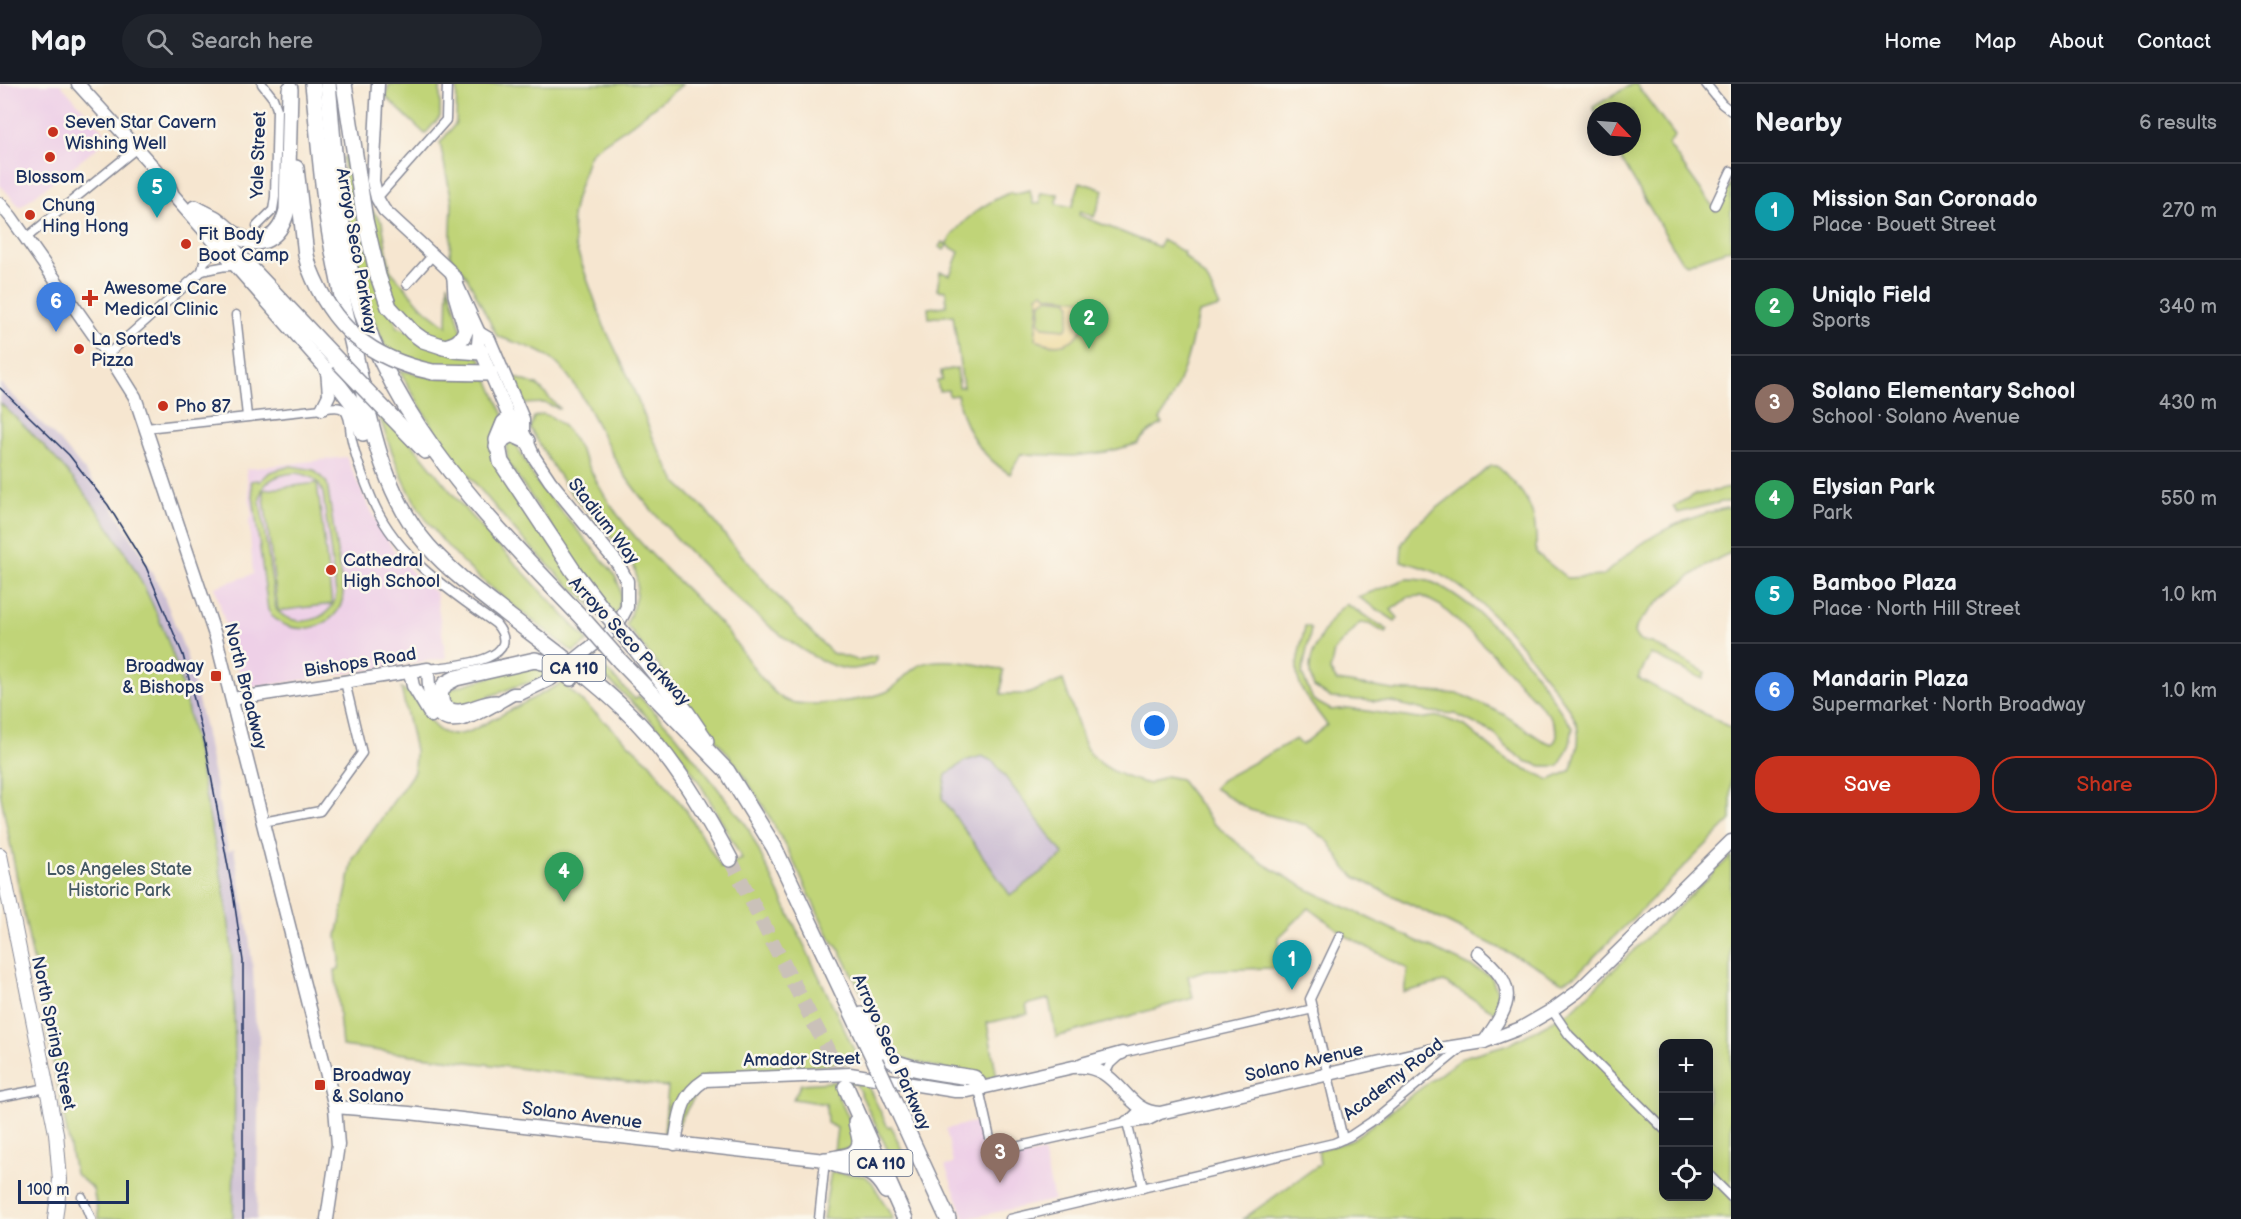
<!DOCTYPE html>
<html lang="en">
<head>
<meta charset="utf-8">
<style>
  body { margin:0; font-family:"Balsamiq Sans",sans-serif; background:#20242c; color:#f1f3f6 }
  .controls { position:absolute; right:18px; bottom:18px; display:grid; overflow:hidden; border-radius:12px; box-shadow:0 3px 15px #0003 }
  .controls button { width:54px; height:54px; display:grid; place-items:center; padding:0; border:0; border-bottom:2px solid #363941; background:#171b24; color:#f1f3f6; font:30px sans-serif }
  .compass { position:absolute; left:1587px; top:18px; width:54px; height:54px; border-radius:50%; background:#171b24; box-shadow:0 3px 15px #0003; rotate:115deg }
  .scale { position:absolute; left:18px; bottom:15px; width:111px; box-sizing:border-box; padding-left:6px; border:3px solid #1b2f5e; border-top:0; font-size:16px; line-height:21px; white-space:nowrap; color:#1b2f5e; -webkit-text-stroke:4px #fbf7ec; paint-order:stroke }
  .you { position:absolute; left:1155px; top:642px; width:21px; height:21px; margin:-15px; border:4px solid #fff; border-radius:50%; background:#1a73e8; box-shadow:0 0 0 9px #1a73e833 }
  .badge { display:grid; place-items:center; width:39px; height:39px; border-radius:50%; background:#c8321e; color:#fff; font-size:20px; font-weight:700 }
  .pin { position:absolute; translate:-50% -50px; filter:drop-shadow(0 2px 3px #0008) }
  .pin::after { content:''; position:absolute; top:32px; width:21px; height:18px; background:inherit; clip-path:polygon(0 0,100% 0,50% 100%) }
  .list { margin:0; padding:0; list-style:none }
  h2 { display:flex; justify-content:space-between; align-items:center; height:78px; margin:0; padding:0 24px; font-size:26px }
  h2 small { font-size:20px; font-weight:400; color:#9ea1a6 }
  .list li { display:grid; grid-template-columns:39px 1fr auto; gap:18px; align-items:center; box-sizing:border-box; height:96px; padding:0 24px; border-top:2px solid #363941 }
  .list b { display:block; font-size:22px; white-space:nowrap }
  .list p { margin:0; font-size:20px; white-space:nowrap; color:#9ea1a6 }
  .list em { font-size:20px; font-style:normal; color:#9ea1a6 }
  .actions { display:flex; gap:12px; padding:18px 24px }
  .actions a { flex:1; padding:14px 0; border:2px solid #c8321e; border-radius:24px; text-align:center; font-size:21px; color:#c8321e }
  .actions .main { background:#c8321e; color:#fff }
  .icon { flex:none; width:33px; height:33px; fill:none; stroke:currentColor; stroke-width:2; stroke-linecap:round; stroke-linejoin:round }
  .map { position:relative; flex:none; width:1731px; height:1135px; overflow:hidden }
  header { display:flex; align-items:center; gap:36px; box-sizing:border-box; height:84px; padding:0 30px; background:#171b24; border-bottom:2px solid #363941 }
  header strong { font-size:28px }
  nav { display:flex; gap:33px; margin-inline-start:auto; font-size:21px }
  .search { width:420px; height:54px; background:#20242c; display:flex; align-items:center; gap:15px; box-sizing:border-box; padding:0 21px; border-radius:33px; color:#9ea1a6; font-size:22px }
  main { display:flex }
  aside { flex:1; background:#171b24 }
  .map>svg:first-child { display:block }
</style>
</head>
<body>
<header>
<strong>Map</strong>
<div class="search"><svg class="icon" aria-label="search" viewBox="0 0 24 24"><circle cx="10" cy="10" r="6"/><path d="M15 15l6 6"/></svg>Search here</div>
<nav><a>Home</a><a>Map</a><a>About</a><a>Contact</a></nav>
</header>
<main>
<div class="map">
<svg width="1731" height="1135" viewBox="0 0 1731 1135">
  <rect width="100%" height="100%" fill="#fbf7ec"/>
  <filter id="ink" filterUnits="userSpaceOnUse"><feTurbulence type="fractalNoise" baseFrequency=".0167" numOctaves="2"/><feDisplacementMap in="SourceGraphic" scale="12" xChannelSelector="R" yChannelSelector="G"/><feConvolveMatrix kernelMatrix="1 2 1 2 8 2 1 2 1" color-interpolation-filters="sRGB"/></filter>
  <filter id="wash" filterUnits="userSpaceOnUse"><feTurbulence type="fractalNoise" baseFrequency=".008" numOctaves="4" result="noise"/><feDisplacementMap in="SourceGraphic" scale="24" xChannelSelector="R" yChannelSelector="G"/><feGaussianBlur stdDeviation="1.35" result="paint"/><feColorMatrix in="noise" values="0 0 0 0 0 0 0 0 0 0 0 0 0 0 0 0 0 1.4 0 .05"/><feComposite in="paint" operator="in"/></filter>
  <g filter="url(#wash)">
    <rect width="100%" height="100%" fill="#f6e6d0"/>
    <!-- built -->
    <g fill="#eed0e7">
      <path d="M0 0H60L110 54 20 123 0 101Z"/>
      <path d="M346 373 369 423 397 472 419 495 436 509 446 574 263 602 243 604 215 503 253 490 249 435 252 434 246 385Z"/>
      <path d="M978 1037 983 1063 988 1072 995 1077 1002 1078 1043 1068 1054 1116 965 1135 945 1082 953 1080 946 1045Z"/>
    </g>
    <!-- industrial -->
    <g fill="#ccbed3">
      <path d="M0 299 60 357 107 414 141 469 162 507 186 570 204 640 228 767 234 765 249 853 253 886 255 935 259 947 257 1135H233L234 928 230 854 194 651 174 575 159 535 140 495 109 441 83 406 39 355 0 319Z"/>
      <path d="M991 622 1086 755 987 827 892 694Z"/>
    </g>
    <!-- green -->
    <g fill="#c0d478" stroke="#6e826b" stroke-width="1.5" fill-rule="evenodd">
      <path d="M389 0H440V33L425 50 386 13Z"/>
      <path d="M457 0H683L632 40 592 67 588 74 575 117 572 133 575 161 604 242 628 292 654 356 676 398 706 426 727 454 793 530 832 569 857 576 877 572V576L874 580C867 582 859 585 852 585 795 587 655 438 624 390 602 357 584 303 555 278 538 263 516 260 497 252L467 193 450 172 452 118 440 59 456 39Z"/>
      <path d="M1632 0H1636L1675 52 1668 60 1716 127 1731 99V165L1687 180 1681 177 1614 63H1632V27H1596V30L1593 23Z"/>
      <path d="M350 70 397 243 479 273 482 277 479 283 447 285 387 267C375 239 364 213 357 184 348 148 346 110 343 74Z"/>
      <path d="M1080 98 1104 106 1094 133 1080 127 1079 131 1159 163 1162 156 1184 168 1183 170 1207 195 1220 223 1198 229C1189 271 1182 299 1160 336L1163 339 1147 349 1137 360 1106 368 1073 372 1021 370 1010 390C979 371 963 345 957 311L949 312 948 306 939 307 937 297 942 296 941 287 957 284 959 303H963L953 231 929 234 928 224 946 222V207L937 206 940 188 950 191 959 168 947 161 944 166 939 163 942 158 946 160C963 134 983 120 1011 108L1013 110 1030 106 1033 120 1040 119V109L1058 110 1057 120 1072 123Z"/>
      <path d="M370 124 382 138 390 186 422 223 447 242 448 199 462 248 449 259C441 255 431 253 423 248 382 223 381 165 370 124Z"/>
      <path d="M399 286 432 293 488 295 504 332 491 362 595 525 563 496 517 449 443 361Z"/>
      <path d="M510 292 537 301 560 325 545 319 522 320Z"/>
      <path d="M0 319C78 389 140 474 174 574 188 619 196 665 205 711 215 766 230 821 232 877 237 963 234 1049 233 1135H99L93 1105 75 1089 0 708Z"/>
      <path d="M376 322 408 355 469 430 588 557 573 568C517 523 449 480 414 416 397 386 387 354 376 322Z"/>
      <path d="M542 330C569 334 586 379 599 402 630 458 683 498 725 545 741 564 763 602 783 615 800 626 867 616 886 608 899 602 908 585 922 580 946 572 979 581 1003 586L1001 610H1027L1063 596 1086 664C1101 685 1125 694 1149 700L1166 692 1180 695 1213 739 1262 779 1309 806 1491 892 1500 915 1498 930 1444 898 1404 908 1408 885 1348 853 1309 824 1279 853 1278 880 1273 884 1205 886 1188 892 1193 914 1056 953 1049 915 1026 921 1028 930 987 939 997 993 983 995 893 972 841 868 830 854 787 764 762 720 738 683 626 541C634 523 641 502 634 482 627 466 589 430 576 415 558 393 544 368 530 344L534 333ZM982 672 994 678 1064 771 1010 811 942 714 946 691 965 677Z"/>
      <path d="M511 357 516 361 536 397 612 487C623 505 622 511 617 532L603 518 508 379 506 362Z"/>
      <path d="M291 382 314 386 327 399 343 509C343 546 286 558 268 526L251 397 258 396 259 398 270 388ZM296 389C310 391 318 395 323 409L336 510C333 538 293 546 276 525L260 416C261 396 279 390 296 389Z"/>
      <path d="M1491 382H1497C1528 410 1538 427 1536 469L1567 494 1603 492C1643 454 1673 437 1726 424L1731 425V469C1708 476 1642 526 1634 548 1637 557 1643 559 1652 559L1705 588 1703 595 1651 570 1638 594 1731 644V736L1576 891 1563 898 1552 893 1542 885 1357 794 1346 785 1329 758 1306 741 1250 726 1214 704 1221 696 1296 655 1302 661 1327 641C1315 623 1296 606 1297 584 1297 571 1303 555 1305 542H1308L1311 545 1302 590 1313 616 1331 626 1348 624 1418 635 1439 632 1465 642 1506 676 1550 696 1570 687C1575 674 1580 661 1578 647 1577 633 1564 618 1556 607 1527 566 1494 526 1452 497 1437 487 1419 482 1401 477L1402 460 1413 443Z"/>
      <path d="M317 399 332 520 278 527 263 406Z"/>
      <path d="M1731 404V418H1722L1678 429 1673 423 1693 411Z"/>
      <path d="M1406 495C1415 495 1425 495 1434 499 1471 516 1515 561 1539 594 1551 610 1559 628 1573 643L1570 660 1559 682H1542L1525 677 1505 662 1494 649 1455 630 1431 628 1391 618 1331 614 1314 603C1312 598 1310 593 1310 588 1308 569 1330 532 1346 520L1388 546 1386 549 1369 540 1360 539 1334 567 1330 587 1337 597 1393 606 1460 610 1503 630 1542 656 1552 660C1562 652 1555 642 1550 632L1489 566 1441 522 1422 512 1409 513 1391 526 1398 534 1395 537 1358 513Z"/>
      <path d="M592 571 635 615 639 612 676 651 747 742 860 978 707 991 673 1049 664 1050 668 1003 342 962 335 886 339 885 340 875 337 852 353 775 414 688 415 666 401 604C430 619 425 661 469 648L562 599 650 679 687 728 721 783 742 775C725 744 709 712 689 683 661 642 623 610 587 576Z"/>
      <path d="M536 580 553 586 540 596 517 602 456 625 447 621 445 612 449 605Z"/>
      <path d="M1731 772V1135H1243L1320 1080 1318 1066 1350 1057 1463 973 1512 959 1571 927ZM1664 960H1708V1112H1664Z"/>
      <path d="M845 997 866 998 888 1043 891 1042 907 1077 895 1081 855 998 836 1008 854 1045V1064L834 1067 837 1044 827 1039 826 1020 793 1015 801 1000Z"/>
      <path d="M831 1088 865 1092 872 1098 893 1135H823Z"/>
    </g>
    <!-- sand -->
    <path fill="#eeda9e" stroke="#84847e" stroke-width="1.5" fill-rule="evenodd" d="M1043 208 1047 212 1084 216C1093 249 1066 272 1035 255L1039 218 1037 212ZM1047 214 1067 216 1071 221 1068 242 1065 245 1043 243 1039 238 1041 218Z"/>
  </g>
  <g filter="url(#ink)">
    <g fill="none" stroke-linecap="round" stroke-linejoin="round">
      <!-- highway-tunnel -->
      <path stroke="#cac1b9" stroke-width="15" stroke-dasharray="15 8" stroke-linecap="butt" d="M730 775 846 1002"/>
      <defs>
        <g id="street">
          <path d="M1706 0 1722 20 1731 27"/>
          <path d="M377 114 446 36 447 0"/>
          <path d="M1715 121 1731 87"/>
          <path d="M257 142 273 126 275 113 277 25 273 14 262 0"/>
          <path d="M26 154 137 64"/>
          <path d="M202 187 204 178 219 164"/>
          <path d="M407 200 433 171"/>
          <path d="M236 231 247 332"/>
          <path d="M108 270 202 187C215 185 221 181 235 182"/>
          <path d="M146 344 322 325C328 324 339 321 344 326 350 331 350 345 351 352 356 377 365 399 375 422 400 475 450 507 496 540 528 578 449 582 428 585"/>
          <path d="M263 738 320 727 362 669 345 598"/>
          <path d="M1340 852 1310 915 1343 1055"/>
          <path d="M1552 926 1569 951 1664 1045"/>
          <path d="M1105 990 1110 980 1122 969 1313 925"/>
          <path d="M979 1005 993 1068 1127 1038 1141 1024"/>
          <path d="M0 1013 47 1004"/>
          <path d="M1127 1038 1143 1104"/>
          <path d="M1708 1090 1731 1113"/>
          <path d="M82 1113 91 1135"/>
          <path d="M819 1135 825 1076"/>
          <path d="M1010 1135 1334 1059 1350 1052 1371 1038 1465 961"/>
        </g>
        <g id="secondary">
          <path d="M78 0 168 99 173 111 327 286 329 311 322 325"/>
          <path d="M378 0 373 97 377 114 384 126 451 188 479 249 478 260 512 340 523 348 534 373 550 397 618 480 627 497V523L619 538 608 550 587 566"/>
          <path d="M0 120 11 133 115 281 135 313 216 554 335 1023 338 1061 327 1135"/>
          <path d="M479 249 489 255 523 335V348"/>
          <path d="M410 588 413 602 431 632"/>
          <path d="M232 615 428 585C429 597 428 612 433 622 447 656 494 620 513 610H520L551 595"/>
          <path d="M1478 869C1518 903 1513 917 1484 958"/>
          <path d="M1082 980 1122 969"/>
          <path d="M335 1023 409 1029 825 1076"/>
          <path d="M1127 1038 1148 1035 1158 1030"/>
          <path d="M675 1060C680 1032 679 1013 705 996L850 990 955 1007H968L1073 983C1120 978 1123 1029 1160 1029L1433 966 1484 958 1521 944 1552 926 1577 908 1731 757"/>
        </g>
        <path id="primary" d="M0 771 56 1049 60 1096 55 1135"/>
        <g id="highway">
          <path d="M313 0C318 46 321 92 328 138 335 185 346 232 357 279 371 343 384 411 428 462 451 488 478 508 505 529 545 560 587 590 624 625 669 667 701 721 730 775"/>
          <path d="M328 0C334 63 337 127 351 189 382 330 487 434 583 535"/>
          <path d="M344 0 365 136 378 192 389 223 412 248 423 256 454 266 481 268"/>
          <path d="M296 84 306 171 309 183"/>
          <path d="M195 124C202 128 209 131 216 135 223 140 228 146 235 150 260 167 280 154 287 126L290 5"/>
          <path d="M209 140 339 278"/>
          <path d="M443 263C455 261 462 258 466 245L456 211 455 195"/>
          <path d="M327 286 353 320 363 349"/>
          <path d="M433 288 490 289"/>
          <path d="M385 326 425 367"/>
          <path d="M510 334 504 339 497 356 501 378 574 488 600 522"/>
          <path d="M497 363 504 354 512 350 527 357"/>
          <path d="M635 564 687 629 706 657"/>
          <path d="M620 577 727 687 774 763 875 977"/>
          <path d="M496 619C477 619 458 638 442 621L440 609 445 600 456 594 535 576 554 581 571 594"/>
          <path d="M862 931C870 943 878 965 889 974 902 986 954 990 974 994L978 999 979 1005"/>
          <path d="M846 1003 905 1135"/>
          <path d="M893 1016 948 1135"/>
          <path d="M825 1076C852 1091 868 1075 886 1107"/>
          <path d="M828 1076C840 1072 858 1075 860 1058 860 1052 857 1045 856 1038"/>
        </g>
      </defs>
      <!-- street casing -->
      <use href="#street" stroke="#888a97" stroke-width="11"/>
      <!-- secondary casing -->
      <use href="#secondary" stroke="#888a97" stroke-width="15"/>
      <!-- primary casing -->
      <use href="#primary" stroke="#888a97" stroke-width="16"/>
      <!-- highway casing -->
      <use href="#highway" stroke="#888a97" stroke-width="18"/>
      <!-- street -->
      <use href="#street" stroke="#fff" stroke-width="8"/>
      <!-- secondary -->
      <use href="#secondary" stroke="#fff" stroke-width="12"/>
      <!-- primary -->
      <use href="#primary" stroke="#fff" stroke-width="14"/>
      <!-- highway -->
      <use href="#highway" stroke="#fff" stroke-width="15"/>
      <!-- tram -->
      <path stroke="#1b2f5e" stroke-width="1.5" d="M0 304 69 371 108 421 146 483 183 571 205 660 233 809 243 877V1135"/>
      <defs>
        <path id="secondary-bridge" d="M551 595 587 566"/>
        <g id="highway-bridge">
          <path d="M309 183C332 243 370 275 433 288"/>
          <path d="M339 278 385 326"/>
          <path d="M600 522 635 564"/>
          <path d="M583 535 620 577"/>
          <path d="M875 977 893 1016"/>
        </g>
      </defs>
      <!-- secondary-bridge casing -->
      <use href="#secondary-bridge" stroke="#888a97" stroke-width="15" stroke-linecap="butt"/>
      <!-- highway-bridge casing -->
      <use href="#highway-bridge" stroke="#888a97" stroke-width="18" stroke-linecap="butt"/>
      <!-- secondary-bridge -->
      <use href="#secondary-bridge" stroke="#fff" stroke-width="12"/>
      <!-- highway-bridge -->
      <use href="#highway-bridge" stroke="#fff" stroke-width="15"/>
    </g>
  </g>
  <!-- markers -->
  <g fill="#c8321e" stroke="#fbf7ec" stroke-width="2">
    <circle cx="53" cy="48" r="6"/>
    <circle cx="50" cy="73" r="6"/>
    <circle cx="30" cy="131" r="6"/>
    <circle cx="186" cy="160" r="6"/>
    <path d="M87 205h6v6h6v6h-6v6h-6v-6h-6v-6h6z"/>
    <circle cx="79" cy="265" r="6"/>
    <circle cx="163" cy="322" r="6"/>
    <circle cx="331" cy="486" r="6"/>
    <rect x="210" y="586" width="12" height="12" rx="3"/>
    <rect x="314" y="995" width="12" height="12" rx="3"/>
  </g>
  <g text-anchor="middle" stroke-width="5" stroke-linejoin="round" paint-order="stroke">
    <!-- shield labels -->
    <g fill="#fbf7ec" stroke="#5e6b89" stroke-width="1.5">
      <rect x="542.5" y="571" width="63" height="26" rx="4.5"/>
      <rect x="849.5" y="1066" width="63" height="26" rx="4.5"/>
    </g>
    <g font-size="16" font-weight="bold" fill="#1b2f5e">
      <text x="574" y="590">CA 110</text>
      <text x="881" y="1085">CA 110</text>
    </g>
    <!-- poi labels -->
    <g font-size="18" fill="#1b2f5e" stroke="#fbf7ec" text-anchor="start">
      <text x="65" y="44">Seven Star Cavern<tspan x="65" dy="21">Wishing Well</tspan></text>
      <text x="50" y="99" text-anchor="middle">Blossom</text>
      <text x="42" y="127">Chung<tspan x="42" dy="21">Hing Hong</tspan></text>
      <text x="198" y="156">Fit Body<tspan x="198" dy="21">Boot Camp</tspan></text>
      <text x="104" y="210">Awesome Care<tspan x="104" dy="21">Medical Clinic</tspan></text>
      <text x="91" y="261">La Sorted's<tspan x="91" dy="21">Pizza</tspan></text>
      <text x="175" y="328">Pho 87</text>
      <text x="343" y="482">Cathedral<tspan x="343" dy="21">High School</tspan></text>
      <text x="204" y="588" text-anchor="end">Broadway<tspan x="204" dy="21">&amp; Bishops</tspan></text>
      <text x="332" y="997">Broadway<tspan x="332" dy="21">&amp; Solano</tspan></text>
    </g>
    <!-- street labels -->
    <g font-size="18" fill="#1b2f5e" stroke="#fbf7ec">
      <text transform="translate(258 71) rotate(-88)" y="6">Yale Street</text>
      <text transform="translate(357 167) rotate(80)" y="6">Arroyo Seco Parkway</text>
      <text transform="translate(604 437) rotate(52)" y="6">Stadium Way</text>
      <text transform="translate(630 557) rotate(47)" y="6">Arroyo Seco Parkway</text>
      <text transform="translate(360 578) rotate(-9)" y="6">Bishops Road</text>
      <text transform="translate(246 602) rotate(76)" y="6">North Broadway</text>
      <text transform="translate(54 949) rotate(78)" y="6">North Spring Street</text>
      <text transform="translate(892 968) rotate(66)" y="6">Arroyo Seco Parkway</text>
      <text transform="translate(802 975) rotate(-1)" y="6">Amador Street</text>
      <text transform="translate(1304 978) rotate(-13)" y="6">Solano Avenue</text>
      <text transform="translate(1393 995) rotate(-38)" y="6">Academy Road</text>
      <text transform="translate(582 1031) rotate(7)" y="6">Solano Avenue</text>
    </g>
    <!-- park labels -->
    <g font-size="18" fill="#445864" stroke="#fbf7ec">
      <text x="119" y="791">Los Angeles State<tspan x="119" dy="21">Historic Park</tspan></text>
    </g>
  </g>
</svg>
<div class="controls">
<button>+</button>
<button>−</button>
<button><svg class="icon" aria-label="locate" viewBox="0 0 24 24"><circle cx="12" cy="12" r="6"/><path d="M12 2v4M12 18v4M2 12h4M18 12h4"/></svg></button>
</div>
<svg class="compass" viewBox="-18 -18 36 36"><path d="M0-13l5 13h-10z" fill="#e53935"/><path d="M0 13l5-13h-10z" fill="#9ea1a6"/></svg>
<div class="scale">100 m</div>
<div class="you"></div>
<div class="pin badge" style="left:1292px;top:906px;background:#0f9aa8">1</div>
<div class="pin badge" style="left:1089px;top:265px;background:#2e9e5b">2</div>
<div class="pin badge" style="left:1000px;top:1099px;background:#8d6e63">3</div>
<div class="pin badge" style="left:564px;top:818px;background:#2e9e5b">4</div>
<div class="pin badge" style="left:157px;top:134px;background:#0f9aa8">5</div>
<div class="pin badge" style="left:56px;top:248px;background:#3f7fe0">6</div>
</div>
<aside>
<h2>Nearby<small>6 results</small></h2>
<ul class="list">
<li><span class="badge" style="background:#0f9aa8">1</span><div><b>Mission San Coronado</b><p>Place · Bouett Street</p></div><em>270 m</em></li>
<li><span class="badge" style="background:#2e9e5b">2</span><div><b>Uniqlo Field</b><p>Sports</p></div><em>340 m</em></li>
<li><span class="badge" style="background:#8d6e63">3</span><div><b>Solano Elementary School</b><p>School · Solano Avenue</p></div><em>430 m</em></li>
<li><span class="badge" style="background:#2e9e5b">4</span><div><b>Elysian Park</b><p>Park</p></div><em>550 m</em></li>
<li><span class="badge" style="background:#0f9aa8">5</span><div><b>Bamboo Plaza</b><p>Place · North Hill Street</p></div><em>1.0 km</em></li>
<li><span class="badge" style="background:#3f7fe0">6</span><div><b>Mandarin Plaza</b><p>Supermarket · North Broadway</p></div><em>1.0 km</em></li>
</ul>
<div class="actions"><a class="main">Save</a><a>Share</a></div>
</aside>
</main>
</body>
</html>
